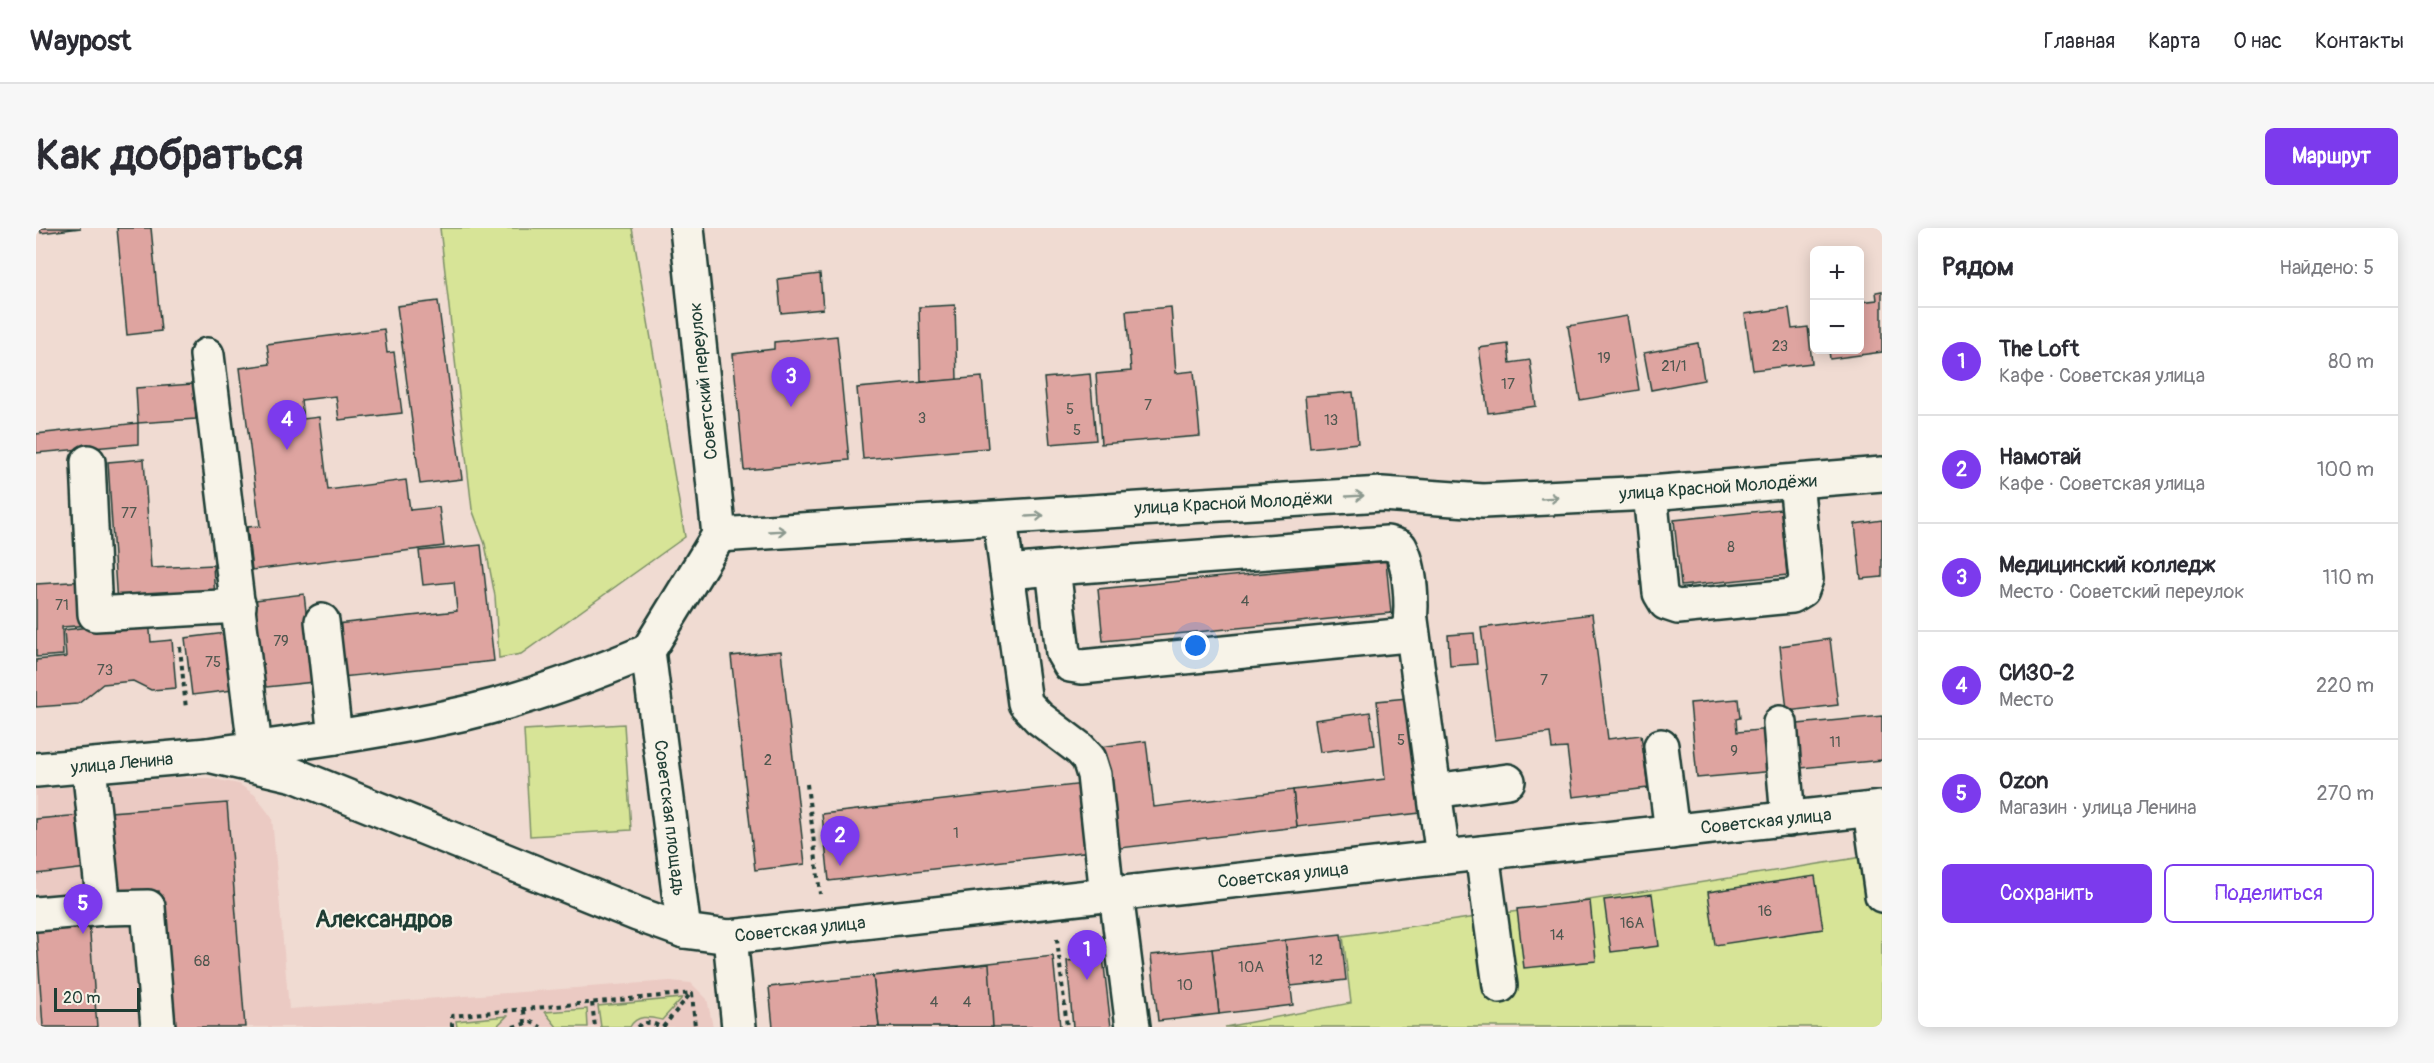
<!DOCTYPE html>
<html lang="ru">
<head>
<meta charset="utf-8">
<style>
  body { margin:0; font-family:Pangolin,sans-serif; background:#f7f7f7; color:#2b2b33 }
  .controls { position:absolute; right:18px; top:18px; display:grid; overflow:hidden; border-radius:9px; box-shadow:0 3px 15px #0003 }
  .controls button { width:54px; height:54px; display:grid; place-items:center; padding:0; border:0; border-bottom:2px solid #e1e1e2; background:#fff; color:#2b2b33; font:30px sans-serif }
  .scale { position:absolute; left:18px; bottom:15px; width:86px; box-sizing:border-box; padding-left:6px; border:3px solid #1f3d34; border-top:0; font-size:16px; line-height:21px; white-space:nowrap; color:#1f3d34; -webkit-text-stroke:4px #f7f3e8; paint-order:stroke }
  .you { position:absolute; left:1160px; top:418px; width:21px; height:21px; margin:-15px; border:4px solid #fff; border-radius:50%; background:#1a73e8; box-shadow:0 0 0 9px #1a73e833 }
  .badge { display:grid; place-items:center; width:39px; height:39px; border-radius:50%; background:#7c3aed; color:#fff; font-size:20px; font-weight:700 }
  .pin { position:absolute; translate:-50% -50px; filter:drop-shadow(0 2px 3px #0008) }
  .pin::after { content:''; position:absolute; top:32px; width:21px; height:18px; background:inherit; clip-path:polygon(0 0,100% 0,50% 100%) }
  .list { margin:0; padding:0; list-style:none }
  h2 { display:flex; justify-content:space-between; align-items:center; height:78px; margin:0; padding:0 24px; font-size:26px }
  h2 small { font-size:20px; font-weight:400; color:#7c7c81 }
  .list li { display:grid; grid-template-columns:39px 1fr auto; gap:18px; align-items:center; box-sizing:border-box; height:108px; padding:0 24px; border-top:2px solid #e1e1e2 }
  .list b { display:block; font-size:22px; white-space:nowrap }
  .list p { margin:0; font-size:20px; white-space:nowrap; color:#7c7c81 }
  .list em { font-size:20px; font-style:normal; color:#7c7c81 }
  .actions { display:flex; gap:12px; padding:18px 24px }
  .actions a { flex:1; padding:14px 0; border:2px solid #7c3aed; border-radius:9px; text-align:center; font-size:21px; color:#7c3aed }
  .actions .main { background:#7c3aed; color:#fff }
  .map { position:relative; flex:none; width:1846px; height:799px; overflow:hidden; border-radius:9px }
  header { display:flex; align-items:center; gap:36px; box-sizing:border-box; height:84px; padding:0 30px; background:#fff; border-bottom:2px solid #e1e1e2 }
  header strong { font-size:28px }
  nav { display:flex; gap:33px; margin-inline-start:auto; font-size:21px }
  .intro { display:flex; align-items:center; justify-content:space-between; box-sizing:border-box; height:144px; padding:0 36px }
  h1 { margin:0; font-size:42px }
  .button { padding:15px 27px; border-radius:9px; background:#7c3aed; color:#fff; font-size:21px; font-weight:700 }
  main { display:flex; gap:36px; padding:0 36px }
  aside { flex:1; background:#fff; border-radius:9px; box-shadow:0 3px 15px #0003 }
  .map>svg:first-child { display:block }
</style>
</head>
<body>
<header>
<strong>Waypost</strong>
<nav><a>Главная</a><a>Карта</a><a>О нас</a><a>Контакты</a></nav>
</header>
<div class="intro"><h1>Как добраться</h1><a class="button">Маршрут</a></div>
<main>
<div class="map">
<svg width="1846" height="799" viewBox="0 0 1846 799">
  <rect width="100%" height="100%" fill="#f0dbd2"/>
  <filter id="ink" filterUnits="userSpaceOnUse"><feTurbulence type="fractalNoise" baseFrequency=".0167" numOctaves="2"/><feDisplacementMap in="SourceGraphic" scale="12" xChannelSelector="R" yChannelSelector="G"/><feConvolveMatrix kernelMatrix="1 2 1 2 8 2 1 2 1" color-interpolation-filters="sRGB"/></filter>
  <g filter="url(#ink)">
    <!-- built -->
    <path fill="#ebcac3" d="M133 550H173L203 556 219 567 236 590 253 781 634 753 655 755 671 771 677 799H0V562Z"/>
    <!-- green -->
    <g fill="#d7e497" stroke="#7b9066" stroke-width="1.5">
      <path d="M404 0H596L649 309 485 426 463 430 459 368 449 316 436 281Z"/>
      <path d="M588 496 595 602 494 608 488 502Z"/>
      <path d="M1846 626V799H1189L1315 775 1307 708 1476 684Z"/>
      <path d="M646 770 626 792C613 789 601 786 594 799H565L562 778Z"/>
      <path d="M551 781 552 799H521L509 784Z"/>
      <path d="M471 788 460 799H421L420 793Z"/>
    </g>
    <!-- building -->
    <g fill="#dea4a0" stroke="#1f3d34" stroke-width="1.5">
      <path d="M4 0H45L5 5Z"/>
      <path d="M81 0H115L125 103 91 107Z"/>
      <path d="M784 46 787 81 745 85 742 51Z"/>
      <path d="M1846 63V124L1794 131 1793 122H1824V74L1841 72 1840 64Z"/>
      <path d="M402 73 426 251 384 256 361 78Z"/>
      <path d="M919 77 921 152 885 154 883 79Z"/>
      <path d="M1135 79 1140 145 1158 143 1164 208 1065 216 1060 146 1095 143 1090 83Z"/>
      <path d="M1753 80 1756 101 1772 99 1776 135 1717 142 1709 86Z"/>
      <path d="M1591 88 1603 162 1544 172 1532 98Z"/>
      <path d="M348 101 351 125 358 124 366 185 303 192 300 168 265 172 267 191 283 189 292 262 370 252 374 282 403 279 408 318 216 342 211 299 224 298 204 140 234 136 231 116Z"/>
      <path d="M801 108 813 232 708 242 697 126 738 121V114Z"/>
      <path d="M1662 115 1668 152 1615 162 1608 125Z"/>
      <path d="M1472 116 1474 135 1494 132 1500 178 1452 185 1443 120Z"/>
      <path d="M1054 146 1060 212 1014 216 1008 150Z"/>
      <path d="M946 149 952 220 827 231 821 160Z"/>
      <path d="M157 156 160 191 102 195 100 160Z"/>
      <path d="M1317 164 1322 215 1274 220 1269 168Z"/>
      <path d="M102 195V216L0 225V206Z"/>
      <path d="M108 231 115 340 177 337 179 371 81 377 72 234Z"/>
      <path d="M1745 281 1751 347 1645 358 1638 292Z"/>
      <path d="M1846 292V349L1825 351 1819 296Z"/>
      <path d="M445 317 458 433 306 449 300 396 421 383 418 354 387 357 383 323Z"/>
      <path d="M1350 333 1355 385 1067 413 1062 361Z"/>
      <path d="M51 353 54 397 26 399 27 427 0 429V356Z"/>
      <path d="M268 366 278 454 221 460 211 373Z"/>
      <path d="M1556 386 1572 511 1605 507 1612 560 1537 569 1531 520 1516 521 1514 505 1459 512 1445 400Z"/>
      <path d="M113 392 115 414 136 412 140 460 115 462 97 453 67 456 42 476 0 479V432L30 429 28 402Z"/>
      <path d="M198 404 205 461 156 467 149 410Z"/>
      <path d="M1438 405 1441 436 1414 438 1412 407Z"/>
      <path d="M1794 411 1802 477 1751 483 1744 418Z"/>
      <path d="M745 423 769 636 719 642 695 428Z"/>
      <path d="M1381 469 1393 584 1261 599 1257 562 1349 551 1341 473Z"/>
      <path d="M1702 471 1704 490 1700 491 1701 504 1736 501 1739 543 1661 550 1654 475Z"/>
      <path d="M1334 484 1339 517 1284 524 1279 492Z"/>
      <path d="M1846 488V532L1755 541 1751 497Z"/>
      <path d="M1110 513 1118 579 1257 562 1261 599 1076 621 1064 519Z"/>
      <path d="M1048 556 1055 623 793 653 786 586Z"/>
      <path d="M191 575 209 799H134L123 663 81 666 74 584Z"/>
      <path d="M45 587 51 640 0 646V591Z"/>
      <path d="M1779 648 1787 701 1679 717 1672 664Z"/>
      <path d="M1616 666 1623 718 1575 724 1568 672Z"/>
      <path d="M1554 673 1560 733 1488 740 1481 681Z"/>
      <path d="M53 693 61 799H7L0 697Z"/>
      <path d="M1305 706 1310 752 1255 758 1249 712Z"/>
      <path d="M1249 712 1257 777 1183 786 1176 721Z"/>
      <path d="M1176 721 1183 786 1122 793 1115 727Z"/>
      <path d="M1017 728 1024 799H843L837 748Z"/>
      <path d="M1067 729 1075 799H1037L1031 733Z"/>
      <path d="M953 736 957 799H843L837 748Z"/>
      <path d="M837 748 843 799H737L733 759Z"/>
    </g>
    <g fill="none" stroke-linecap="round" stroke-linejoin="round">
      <defs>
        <g id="minor">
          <path d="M651 0 683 307"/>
          <path d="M171 127 219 520"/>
          <path d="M52 234 59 386 203 378"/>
          <path d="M1614 265 1624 365 1630 375 1642 379 1756 368 1766 362 1770 351 1760 254"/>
          <path d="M964 290 971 344 1017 340 1351 315 1364 319C1375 339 1377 380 1373 402L1361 408 1046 439 1034 437 1027 425 1017 340"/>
          <path d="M683 307 1346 266 1447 273 1614 265 1846 246"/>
          <path d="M971 344 989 475 1003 490 1044 521 1053 531 1058 547 1071 667"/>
          <path d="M1375 392 1407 629"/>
          <path d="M286 393 299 509"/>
          <path d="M612 423 648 703"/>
          <path d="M612 423 683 307"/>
          <path d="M1744 495 1752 591"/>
          <path d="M1625 518 1636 604"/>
          <path d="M172 527C258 515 345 504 430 485 493 470 553 448 612 423"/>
          <path d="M53 538 68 680 112 679 122 799"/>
          <path d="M1398 563 1472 553"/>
          <path d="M1834 582 1846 667"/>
          <path d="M1446 625 1464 758"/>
          <path d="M1080 666 1097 799"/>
          <path d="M0 686 68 680"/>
          <path d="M694 709 703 799"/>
        </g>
        <path id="major" d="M0 542 172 527 258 547 601 686 648 703 694 709 1846 580"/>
      </defs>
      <!-- minor casing -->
      <use href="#minor" stroke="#1f3d34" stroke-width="38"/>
      <!-- major casing -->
      <use href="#major" stroke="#1f3d34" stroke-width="38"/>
      <!-- path -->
      <g stroke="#1f3d34" stroke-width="4" stroke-dasharray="4.5 4.5" stroke-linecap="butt">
        <path d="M144 419 150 481"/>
        <path d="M771 556 784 666"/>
        <path d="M1021 711 1031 799"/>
        <path d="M556 775 559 799"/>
        <path d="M488 782 489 795"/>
        <path d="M416 799V788L656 765 659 799"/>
        <path d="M477 799 495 794 505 799"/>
        <path d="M601 799C609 793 616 794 624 799"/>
        <path d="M627 799 655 765"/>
      </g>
      <!-- minor -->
      <use href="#minor" stroke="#f7f3e8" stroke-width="33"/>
      <!-- major -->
      <use href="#major" stroke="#f7f3e8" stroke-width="33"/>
    </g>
    <!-- one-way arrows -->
    <defs><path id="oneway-shaft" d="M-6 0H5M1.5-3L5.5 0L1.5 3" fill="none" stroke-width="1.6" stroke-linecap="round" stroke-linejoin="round" transform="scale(1.5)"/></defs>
    <g stroke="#8b988e">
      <use href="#oneway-shaft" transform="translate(1319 268) rotate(-3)"/>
      <use href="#oneway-shaft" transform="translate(1514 270) rotate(-3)"/>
      <use href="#oneway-shaft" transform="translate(999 288) rotate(-3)"/>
      <use href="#oneway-shaft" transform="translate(741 303) rotate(-3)"/>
    </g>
  </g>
  <g text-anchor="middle" stroke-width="4.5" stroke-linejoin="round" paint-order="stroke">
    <!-- number labels -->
    <g font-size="15" fill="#4f574f">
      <text x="1744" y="123">23</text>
      <text x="1568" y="135">19</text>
      <text x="1638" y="143">21/1</text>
      <text x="1472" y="161">17</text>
      <text x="1112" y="182">7</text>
      <text x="1034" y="186">5</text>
      <text x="886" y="195">3</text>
      <text x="1295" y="197">13</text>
      <text x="1041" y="207">5</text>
      <text x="93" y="290">77</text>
      <text x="1695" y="324">8</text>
      <text x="1209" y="378">4</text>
      <text x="26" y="382">71</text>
      <text x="245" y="418">79</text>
      <text x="177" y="439">75</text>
      <text x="69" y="447">73</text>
      <text x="1508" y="457">7</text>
      <text x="1365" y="517">5</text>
      <text x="1799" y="519">11</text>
      <text x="1698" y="528">9</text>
      <text x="732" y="537">2</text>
      <text x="920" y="610">1</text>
      <text x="1729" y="688">16</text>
      <text x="1596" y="700">16А</text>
      <text x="1521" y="712">14</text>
      <text x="1280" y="737">12</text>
      <text x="166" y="738">68</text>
      <text x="1215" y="744">10А</text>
      <text x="1149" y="762">10</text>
      <text x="898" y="779">4</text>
      <text x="931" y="779">4</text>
    </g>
    <!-- street labels -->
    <g font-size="18" fill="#1f3d34" stroke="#f7f3e8">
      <text transform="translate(667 153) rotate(-96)" y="6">Советский переулок</text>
      <text transform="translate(1682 259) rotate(-4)" y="6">улица Красной Молодёжи</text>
      <text transform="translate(1197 275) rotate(-3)" y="6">улица Красной Молодёжи</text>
      <text transform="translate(86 535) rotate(-5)" y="6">улица Ленина</text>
      <text transform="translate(634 590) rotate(83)" y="6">Советская площадь</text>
      <text transform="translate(1730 593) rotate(-6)" y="6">Советская улица</text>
      <text transform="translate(1247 647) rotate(-6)" y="6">Советская улица</text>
      <text transform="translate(764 701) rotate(-6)" y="6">Советская улица</text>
    </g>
    <!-- district labels -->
    <g font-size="24" font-weight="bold" fill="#1f3d34" stroke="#f7f3e8">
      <text x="348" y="699">Александров</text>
    </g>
  </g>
</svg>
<div class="controls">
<button>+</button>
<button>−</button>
</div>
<div class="scale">20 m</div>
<div class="you"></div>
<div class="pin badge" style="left:1051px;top:752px">1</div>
<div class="pin badge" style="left:804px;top:638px">2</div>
<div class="pin badge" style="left:755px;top:179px">3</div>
<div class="pin badge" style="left:251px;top:222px">4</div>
<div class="pin badge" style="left:47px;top:706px">5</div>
</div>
<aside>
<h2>Рядом<small>Найдено: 5</small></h2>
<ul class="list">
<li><span class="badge">1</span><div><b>The Loft</b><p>Кафе · Советская улица</p></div><em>80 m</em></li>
<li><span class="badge">2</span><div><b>Намотай</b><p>Кафе · Советская улица</p></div><em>100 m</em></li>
<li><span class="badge">3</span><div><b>Медицинский колледж</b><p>Место · Советский переулок</p></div><em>110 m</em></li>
<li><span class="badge">4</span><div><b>СИЗО-2</b><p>Место</p></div><em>220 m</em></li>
<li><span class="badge">5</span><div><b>Ozon</b><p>Магазин · улица Ленина</p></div><em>270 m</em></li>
</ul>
<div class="actions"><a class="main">Сохранить</a><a>Поделиться</a></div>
</aside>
</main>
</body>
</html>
